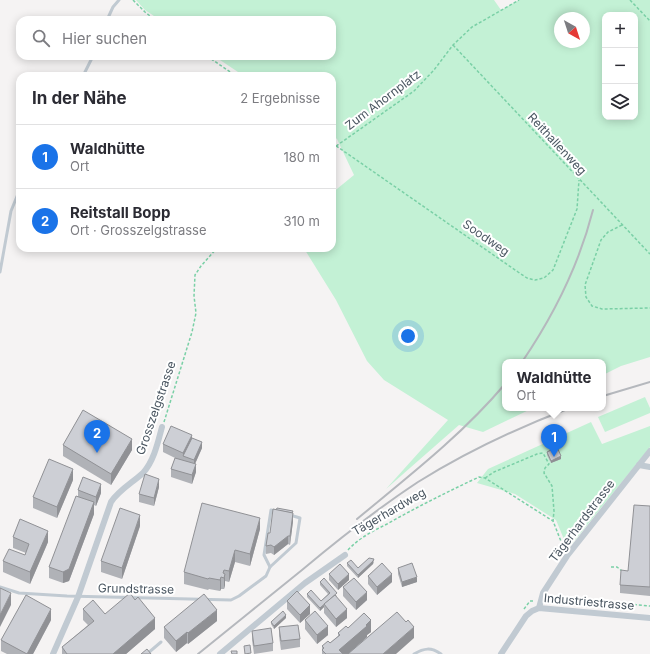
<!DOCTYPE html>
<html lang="de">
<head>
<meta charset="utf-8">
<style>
  body { margin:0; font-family:Inter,sans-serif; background:#f7f7f7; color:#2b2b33 }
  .controls { position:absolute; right:12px; top:12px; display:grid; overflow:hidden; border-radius:8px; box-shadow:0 2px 10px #0003 }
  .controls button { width:36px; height:36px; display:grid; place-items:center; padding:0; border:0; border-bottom:1px solid #e1e1e2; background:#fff; color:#2b2b33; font:20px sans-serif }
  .compass { position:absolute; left:554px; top:12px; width:36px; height:36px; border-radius:50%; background:#fff; box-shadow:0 2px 10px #0003; rotate:141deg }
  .you { position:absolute; left:408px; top:336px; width:14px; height:14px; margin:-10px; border:3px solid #fff; border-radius:50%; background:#1a73e8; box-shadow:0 0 0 6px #1a73e833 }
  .badge { display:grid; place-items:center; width:26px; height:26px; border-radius:50%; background:#1a73e8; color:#fff; font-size:13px; font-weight:700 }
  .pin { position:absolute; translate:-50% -33px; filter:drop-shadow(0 1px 2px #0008) }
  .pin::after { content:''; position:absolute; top:21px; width:14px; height:12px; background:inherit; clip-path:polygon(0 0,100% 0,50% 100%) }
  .popup { position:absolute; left:502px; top:359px; width:104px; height:52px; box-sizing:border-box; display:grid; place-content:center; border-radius:8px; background:#fff; filter:drop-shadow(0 1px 3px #0005); font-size:13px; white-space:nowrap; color:#7c7c81 }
  .popup b { font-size:15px; color:#2b2b33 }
  .popup::after { content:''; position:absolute; left:50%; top:100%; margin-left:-8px; border:8px solid transparent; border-top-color:#fff }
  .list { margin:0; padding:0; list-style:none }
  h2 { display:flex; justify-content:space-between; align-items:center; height:52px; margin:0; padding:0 16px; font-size:17px }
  h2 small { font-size:13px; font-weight:400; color:#7c7c81 }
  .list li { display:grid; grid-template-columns:26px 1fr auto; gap:12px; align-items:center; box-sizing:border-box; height:64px; padding:0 16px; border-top:1px solid #e1e1e2 }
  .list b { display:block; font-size:15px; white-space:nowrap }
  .list p { margin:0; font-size:13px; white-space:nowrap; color:#7c7c81 }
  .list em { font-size:13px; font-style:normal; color:#7c7c81 }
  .icon { flex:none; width:22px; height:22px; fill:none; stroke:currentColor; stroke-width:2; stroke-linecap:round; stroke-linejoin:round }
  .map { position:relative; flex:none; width:650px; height:654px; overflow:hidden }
  .search { position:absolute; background:#fff; box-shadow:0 2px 10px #0003; left:16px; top:16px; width:320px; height:44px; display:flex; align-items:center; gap:10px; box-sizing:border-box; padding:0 14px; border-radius:12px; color:#7c7c81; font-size:15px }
  .panel { position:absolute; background:#fff; box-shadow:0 2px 10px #0003; left:16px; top:72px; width:320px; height:180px; border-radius:12px }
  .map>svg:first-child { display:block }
</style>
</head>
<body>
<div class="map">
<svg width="650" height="654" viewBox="0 0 650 654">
  <rect width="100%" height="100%" fill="#f5f3f3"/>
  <!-- green -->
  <g fill="#c3f1d5" fill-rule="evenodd">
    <path d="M136 0H494L501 10 519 0H650V357L621 366 603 375V362H505V408H533L483 432 459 425 386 489 448 420 384 380 367 361 336 300 305 250 304 248H332V193L354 175 337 139 332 135V76H244L214 56H332V20H160L145 10ZM605 15H635V117H605ZM560 18H584V42H560Z"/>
    <path d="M645 397 650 408V413L605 432 598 417Z"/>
    <path d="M591 422 602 444 650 426V447L568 549 556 520 515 494 477 483 488 469Z"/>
  </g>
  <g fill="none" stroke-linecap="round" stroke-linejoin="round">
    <!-- path -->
    <g stroke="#7ad0a6" stroke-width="1.5" stroke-dasharray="3 2" stroke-linecap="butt">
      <path d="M133 0 145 12 155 20"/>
      <path d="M630 0 650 21"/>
      <path d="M453 45 650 254"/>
      <path d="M207 56 236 76"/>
      <path d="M332 143 518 272 527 278 535 280 544 278 553 270 577 209 579 180"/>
      <path d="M332 149 414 91 434 70 453 45 472 27 519 0"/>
      <path d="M622 225 608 232 601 240 585 285 586 297 592 306 602 309 650 308"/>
      <path d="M164 422 192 332 196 313 194 296 195 275 201 266 217 248"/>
      <path d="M485 478 494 472 537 454 543 453 549 464 545 468 544 473 552 486 554 511 553 521"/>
      <path d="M348 550C359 538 373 531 387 524 417 507 447 492 479 477L485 478 553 521 564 549"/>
      <path d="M611 567H617L622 571"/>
      <path d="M609 602 650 606"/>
      <path d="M524 609 530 601H535"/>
    </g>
    <!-- service -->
    <g stroke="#c1cad2" stroke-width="3">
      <path d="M107 20 113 7 119 0"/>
      <path d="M83 76 93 56"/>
      <path d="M0 272 11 211 20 189"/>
      <path d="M270 567 264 555 271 510 277 511"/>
      <path d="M0 587 19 593 67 596 231 600 239 596 266 576 270 567 296 543 300 518 290 515"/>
      <path d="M147 654 161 642"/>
      <path d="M414 654C424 648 431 647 441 654"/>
    </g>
    <!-- minor -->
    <g stroke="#c1cad2" stroke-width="6">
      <path d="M639 465 650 467"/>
      <path d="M539 608 543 593 567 556 650 451"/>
      <path d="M53 654 78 597 111 502C119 490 132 483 143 473 154 461 158 442 162 427"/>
      <path d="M220 654 305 583 345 555"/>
      <path d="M501 654 526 616 532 611 539 608 650 618"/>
    </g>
    <!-- rail -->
    <g stroke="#b5b8bd" stroke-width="2">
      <path d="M522 362C554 315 579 265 593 210"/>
      <path d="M603 396 650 382"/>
      <path d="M357 519C409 476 462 435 505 384"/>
      <path d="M198 654C233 626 267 598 302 570 339 539 377 509 418 482 466 452 517 428 570 408"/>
    </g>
  </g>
  <!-- wall -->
  <g fill="#b0b2b7">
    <path d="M192 438 202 448 195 464 196 472 192 484 171 477V469L175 458 163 452V444Z"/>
    <path d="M63 445 132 450 111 485 63 456Z"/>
    <path d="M547 452 561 459 551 463 547 455Z"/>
    <path d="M73 480 57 518 33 508V497Z"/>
    <path d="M159 487 154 506 139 502V494Z"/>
    <path d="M78 490 101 493 96 506 94 505V514L69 581 63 583 49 578V567L78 497Z"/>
    <path d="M650 506V596L620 593V585L628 571Z"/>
    <path d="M293 513V521L290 545 288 544 274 555 271 553 266 554V546L270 533Z"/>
    <path d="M140 526 122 579 101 572V561Z"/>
    <path d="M260 529 250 566 235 562 229 582 225 581V585L224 589H221L220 591 209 589 208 590 184 584V572Z"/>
    <path d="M13 537 48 542 30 584 3 572V561L25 555 26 553 13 548Z"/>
    <path d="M374 562 373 564 358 578 347 566V563L358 568Z"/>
    <path d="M398 568 417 582 402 587 398 574Z"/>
    <path d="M329 574 349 580 338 590 329 580Z"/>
    <path d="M368 576 392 582 377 595 368 584Z"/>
    <path d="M320 582 337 596 336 597 347 618 336 627 324 613V607L320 611 307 597V594L321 601 328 594 320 585Z"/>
    <path d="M343 587 367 600 356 610 343 596Z"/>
    <path d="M287 601 310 614 300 623 287 609Z"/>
    <path d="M83 609 105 614 155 629 126 654H62V647L88 625 83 620Z"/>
    <path d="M286 618 274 629 271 624V622Z"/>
    <path d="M51 620 33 654H7L1 651V640Z"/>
    <path d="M305 620 328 635 317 644 305 629Z"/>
    <path d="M217 621 188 644 187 643 176 652 164 638V627Z"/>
    <path d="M279 627 300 639V647L281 650 279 636Z"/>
    <path d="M348 628 371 632 367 635V637L348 654H322V646L330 643 338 636V633Z"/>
    <path d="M252 631 273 643V651L254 654 252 640Z"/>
  </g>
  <!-- shaded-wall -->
  <g fill="#909195">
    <path d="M192 435V443L183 456V453Z"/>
    <path d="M132 439V450L111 485V474Z"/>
    <path d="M202 442V448L194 466V460Z"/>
    <path d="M561 456V459L551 463V461Z"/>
    <path d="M196 464V472L192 484V475Z"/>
    <path d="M73 469V480L57 518V507Z"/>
    <path d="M159 479V487L154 506V498Z"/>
    <path d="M101 484V493L96 506V497Z"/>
    <path d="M94 502V514L69 581 63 583V572Z"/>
    <path d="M293 511V521L290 545 291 521Z"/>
    <path d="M140 515V526L122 579V568Z"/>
    <path d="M260 518V529L250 566V554Z"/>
    <path d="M48 531V542L30 584V572Z"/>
    <path d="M288 536V544L274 555V547Z"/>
    <path d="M235 550V562L229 582V571Z"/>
    <path d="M374 559 373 564 358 578V575Z"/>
    <path d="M225 574V585L224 589V578Z"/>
    <path d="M349 574V580L338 590V584Z"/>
    <path d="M392 574V582L377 595V587Z"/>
    <path d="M221 577V589L220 591V580Z"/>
    <path d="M417 577V582L402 587V582Z"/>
    <path d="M367 592V600L356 610V602Z"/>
    <path d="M11 593V605L0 627V615Z"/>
    <path d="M310 605V614L300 623V615Z"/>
    <path d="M324 605V607L320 611V608Z"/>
    <path d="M51 609V620L33 654H27Z"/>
    <path d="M347 609V618L336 627V619Z"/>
    <path d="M217 610V621L188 644V633Z"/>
    <path d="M286 615V618L274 629V626Z"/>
    <path d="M155 618V629L126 654H113Z"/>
    <path d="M371 620V632L367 635V637L348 654H339V650Z"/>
    <path d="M328 626V635L317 644V635Z"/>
    <path d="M414 627V638L396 654H383Z"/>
    <path d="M187 632V643L176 652V641Z"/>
  </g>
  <!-- building -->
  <g fill="#cdcfd5" stroke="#909195">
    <path d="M83 410 132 439 111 474 63 445Z"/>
    <path d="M171 426 192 435 183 453 163 444Z"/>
    <path d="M192 438 202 442 194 460 183 456Z"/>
    <path d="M557 447 561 456 551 461 547 452Z"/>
    <path d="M175 458 196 464 192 475 171 469Z"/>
    <path d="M49 459 73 469 57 507 33 497Z"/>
    <path d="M145 474 159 479 154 498 139 494Z"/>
    <path d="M83 477 101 484 96 497 78 490Z"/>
    <path d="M76 496 94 502 69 569 63 572 49 567Z"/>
    <path d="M202 503 260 518 250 554 235 550 229 571 224 570 223 573 225 574 224 578 221 577 220 580 209 578 208 579 184 572Z"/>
    <path d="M634 505 650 506V587L620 585 621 570 628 571Z"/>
    <path d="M120 508 140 515 122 568 101 561Z"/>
    <path d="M277 508 293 511 292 513 276 510Z"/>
    <path d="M273 509 293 513 290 536H288L274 547 271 545 266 546 268 533H270Z"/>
    <path d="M20 519 48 531 30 572 3 561 9 549 25 555 29 544 13 537Z"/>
    <path d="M369 558 374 559 373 561 358 575 347 563 351 560 358 568Z"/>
    <path d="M382 563 392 574 377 587 368 576Z"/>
    <path d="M412 563 417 577 402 582 398 568Z"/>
    <path d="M340 564 349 574 338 584 329 574Z"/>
    <path d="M324 578 337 593 320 608 307 594 311 590 321 601 330 593 320 582Z"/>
    <path d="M354 578 367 592 356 602 343 587Z"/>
    <path d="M0 588 11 593 0 615Z"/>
    <path d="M297 591 310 605 300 615 287 601Z"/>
    <path d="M130 593 135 600 138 597 155 618 113 654H67L62 647 94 621 83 609 93 600 105 614Z"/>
    <path d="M204 594 217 610 188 633 187 632 176 641 164 627Z"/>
    <path d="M26 595 51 609 27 654 1 640Z"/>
    <path d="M335 595 347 609 336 619 324 604Z"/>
    <path d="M283 611 286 615 274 626 271 622Z"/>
    <path d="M315 611 328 626 317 635 305 620Z"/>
    <path d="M397 612 406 622 408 620 414 627 383 654H348Z"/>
    <path d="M364 613 371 620 366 625 367 626 339 650 343 654H326L322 650 324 648 322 646 328 641 330 643 340 635 338 633 346 626 348 628Z"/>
    <path d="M298 625 300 639 281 641 279 627Z"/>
    <path d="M271 628 273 643 254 646 252 631Z"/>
    <path d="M250 645 251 653 245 654 244 646Z"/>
    <path d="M147 649 151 654H141Z"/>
    <path d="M231 651H237V654H232Z"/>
  </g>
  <g text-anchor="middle" stroke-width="4" stroke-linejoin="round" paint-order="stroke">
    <!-- street labels -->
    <g font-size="12" fill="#4a5661" stroke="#fff">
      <text transform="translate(383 100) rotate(-37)" y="4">Zum Ahornplatz</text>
      <text transform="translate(557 144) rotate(47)" y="4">Reithallenweg</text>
      <text transform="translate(486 238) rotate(35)" y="4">Soodweg</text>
      <text transform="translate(156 408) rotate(-71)" y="4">Grosszelgstrasse</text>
      <text transform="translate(389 512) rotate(-30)" y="4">Tägerhardweg</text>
      <text transform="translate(582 521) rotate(-53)" y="4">Tägerhardstrasse</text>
      <text transform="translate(136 589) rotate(1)" y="4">Grundstrasse</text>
      <text transform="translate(589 602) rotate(5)" y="4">Industriestrasse</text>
    </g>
  </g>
</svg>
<div class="controls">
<button>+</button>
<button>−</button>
<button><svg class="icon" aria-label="layers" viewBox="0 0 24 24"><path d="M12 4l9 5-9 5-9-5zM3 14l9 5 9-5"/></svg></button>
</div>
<svg class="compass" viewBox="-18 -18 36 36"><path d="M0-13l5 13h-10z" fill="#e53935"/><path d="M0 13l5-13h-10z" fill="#7c7c81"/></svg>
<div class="you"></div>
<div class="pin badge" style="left:554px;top:457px">1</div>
<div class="popup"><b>Waldhütte</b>Ort</div>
<div class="pin badge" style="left:97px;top:453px">2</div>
<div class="search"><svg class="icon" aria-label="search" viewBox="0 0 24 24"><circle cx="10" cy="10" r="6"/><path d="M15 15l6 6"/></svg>Hier suchen</div>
<section class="panel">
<h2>In der Nähe<small>2 Ergebnisse</small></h2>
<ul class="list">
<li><span class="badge">1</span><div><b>Waldhütte</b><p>Ort</p></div><em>180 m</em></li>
<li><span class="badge">2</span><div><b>Reitstall Bopp</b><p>Ort · Grosszelgstrasse</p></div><em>310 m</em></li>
</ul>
</section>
</div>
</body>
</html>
